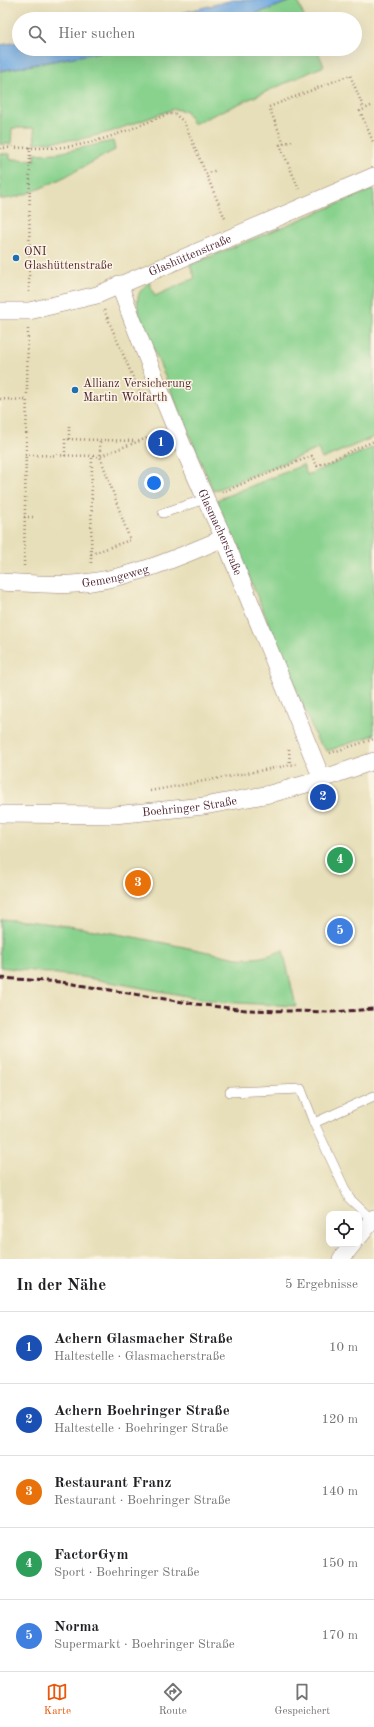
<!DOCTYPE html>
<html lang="de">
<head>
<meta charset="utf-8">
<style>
  body { margin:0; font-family:"Old Standard TT",serif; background:#f2f2f2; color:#202124 }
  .controls { position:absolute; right:12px; bottom:12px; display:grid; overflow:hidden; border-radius:8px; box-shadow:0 4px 16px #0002 }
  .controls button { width:36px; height:36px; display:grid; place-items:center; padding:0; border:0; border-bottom:1px solid #e0e0e0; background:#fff; color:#202124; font:20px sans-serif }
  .you { position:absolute; left:154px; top:483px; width:14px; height:14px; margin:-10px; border:3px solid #fff; border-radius:50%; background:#1a73e8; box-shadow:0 0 0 6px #1a73e833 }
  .badge { display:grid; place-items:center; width:26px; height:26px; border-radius:50%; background:#ea580c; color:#fff; font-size:13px; font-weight:700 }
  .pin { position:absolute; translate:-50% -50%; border:2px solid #fff; box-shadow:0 1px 4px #0006 }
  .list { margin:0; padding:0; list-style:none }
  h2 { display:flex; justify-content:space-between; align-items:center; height:52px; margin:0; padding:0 16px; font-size:17px }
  h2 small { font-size:13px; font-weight:400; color:#757577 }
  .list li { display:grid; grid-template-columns:26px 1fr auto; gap:12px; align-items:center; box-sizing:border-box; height:72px; padding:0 16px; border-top:1px solid #e0e0e0 }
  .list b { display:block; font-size:15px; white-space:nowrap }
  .list p { margin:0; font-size:13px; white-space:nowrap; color:#757577 }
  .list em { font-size:13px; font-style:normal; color:#757577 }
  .icon { flex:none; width:22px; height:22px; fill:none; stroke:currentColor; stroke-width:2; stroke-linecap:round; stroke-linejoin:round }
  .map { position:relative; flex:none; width:374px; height:1259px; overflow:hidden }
  .search { position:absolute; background:#fff; box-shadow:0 4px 16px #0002; left:12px; right:12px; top:12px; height:44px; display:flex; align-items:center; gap:10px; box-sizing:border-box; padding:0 14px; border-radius:22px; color:#757577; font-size:15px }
  .sheet { height:412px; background:#fff }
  nav { display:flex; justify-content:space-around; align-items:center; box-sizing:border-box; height:56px; border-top:1px solid #e0e0e0; background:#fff; font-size:11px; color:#757577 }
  nav a { display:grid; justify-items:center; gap:2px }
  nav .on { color:#ea580c }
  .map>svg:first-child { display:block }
</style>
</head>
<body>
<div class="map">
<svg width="374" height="1259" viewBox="0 0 374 1259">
  <rect width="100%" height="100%" fill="#fcf5e5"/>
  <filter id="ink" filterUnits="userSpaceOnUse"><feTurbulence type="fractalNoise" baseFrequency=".025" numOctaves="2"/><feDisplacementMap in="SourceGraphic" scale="8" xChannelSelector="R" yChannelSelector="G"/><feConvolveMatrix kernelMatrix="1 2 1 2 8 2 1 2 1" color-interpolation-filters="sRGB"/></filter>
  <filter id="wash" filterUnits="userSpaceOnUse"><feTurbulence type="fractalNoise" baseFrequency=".012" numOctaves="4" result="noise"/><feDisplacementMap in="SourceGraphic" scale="16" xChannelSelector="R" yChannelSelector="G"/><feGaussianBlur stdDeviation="0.9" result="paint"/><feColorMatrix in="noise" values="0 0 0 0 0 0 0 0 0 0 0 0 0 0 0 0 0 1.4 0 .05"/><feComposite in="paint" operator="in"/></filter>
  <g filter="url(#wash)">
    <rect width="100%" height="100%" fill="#e7dfb9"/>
    <!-- green -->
    <g fill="#89d28e" stroke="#6a785c">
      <path d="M294 0H297L305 19H241Z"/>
      <path d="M116 49H317L324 66 193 124 186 111 174 109 110 132 81 139 35 143 34 128H12L11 144H0V71Z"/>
      <path d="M113 141 115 150C87 164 29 200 0 199V154H10V159L35 160V154L58 153Z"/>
      <path d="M374 189V437L322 459 318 449 213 491 138 312C137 296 137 293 149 282L155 296 195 278 190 265Z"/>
      <path d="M374 447V735L327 751 317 740 217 500 303 465 307 475Z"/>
      <path d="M0 919C80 924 159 942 237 958 255 959 268 957 283 950L296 1006 220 1002 82 977 0 967Z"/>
    </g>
    <!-- water -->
    <g fill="#72abe2" stroke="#5e6586">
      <path d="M233 0H294L241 19H158Z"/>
      <path d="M19 42V49H116L0 71V45Z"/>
    </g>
  </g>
  <g filter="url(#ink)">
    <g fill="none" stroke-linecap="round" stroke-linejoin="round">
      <defs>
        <g id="service">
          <path d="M163 513 205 499"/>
          <path d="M230 1092 301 1089 314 1123 349 1198 372 1220"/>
          <path d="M314 1123 374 1096"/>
        </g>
        <g id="minor">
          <path id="s1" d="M119 284C151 370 184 455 224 538L322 779"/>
          <path id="s2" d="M0 311H29L97 295 374 176"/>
          <path id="s3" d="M0 582C30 583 61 587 91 582 137 576 181 556 224 538"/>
          <path id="s4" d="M0 814 114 815 204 806 270 794 313 782 374 761"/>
          <path d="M359 1237 374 1218"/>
          <path d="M341 1259 353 1244"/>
        </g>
      </defs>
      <!-- service casing -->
      <use href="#service" stroke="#987f72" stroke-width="10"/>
      <!-- minor casing -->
      <use href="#minor" stroke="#987f72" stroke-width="18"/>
      <!-- path -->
      <g stroke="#987f72" stroke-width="2.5" stroke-dasharray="1 3" stroke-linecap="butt">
        <path d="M371 106 360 111 374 144"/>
        <path d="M292 141 280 145 299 189"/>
        <path d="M284 144 269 107 350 75 364 109"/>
        <path d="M0 148C28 147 56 150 83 144 112 138 140 125 168 114H175L184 122 226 221"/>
        <path d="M206 174 217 170"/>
        <path d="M29 292 30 147"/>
        <path d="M104 310 141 396"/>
        <path d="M0 399 26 400"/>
        <path d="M69 439V426"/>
        <path d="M25 455 100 456 158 434"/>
        <path d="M65 456V439L136 441"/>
        <path d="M222 492 312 456 317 466 374 441"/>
        <path d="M24 517H35"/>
        <path d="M91 554 130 540 100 456V440"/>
        <path d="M91 563 92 456"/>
        <path d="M24 566 28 329"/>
        <path d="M289 749 290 766"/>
        <path d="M330 753 374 739"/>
        <path d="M150 791 296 764"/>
      </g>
      <!-- service -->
      <use href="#service" stroke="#fff" stroke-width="9"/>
      <!-- minor -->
      <use href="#minor" stroke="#fff" stroke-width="17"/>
      <!-- rail -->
      <path stroke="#4a1f2b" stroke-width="3" stroke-dasharray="6 3" stroke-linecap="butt" d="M0 978 61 982 195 1004 246 1010 332 1012 374 1009"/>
    </g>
  </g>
  <!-- markers -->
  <g fill="#1f6fb2" stroke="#fcf5e5" stroke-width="1.5">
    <circle cx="16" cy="258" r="4"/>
    <circle cx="75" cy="390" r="4"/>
  </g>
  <g text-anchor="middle" stroke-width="3" stroke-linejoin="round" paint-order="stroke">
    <!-- poi labels -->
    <g font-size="12" fill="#4a1f2b" stroke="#fcf5e5" text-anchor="start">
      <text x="24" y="255">ONI<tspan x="24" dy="14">Glashüttenstraße</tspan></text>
      <text x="83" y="387">Allianz Versicherung<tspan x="83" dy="14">Martin Wolfarth</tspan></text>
    </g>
    <!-- street labels -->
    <g font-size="12" fill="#4a1f2b" stroke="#fcf5e5">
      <text dy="4" stroke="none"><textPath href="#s2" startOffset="200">Glashüttenstraße</textPath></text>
      <text dy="4" stroke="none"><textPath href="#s1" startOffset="268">Glasmacherstraße</textPath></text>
      <text dy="4" stroke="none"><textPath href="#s3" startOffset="116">Gemengeweg</textPath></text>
      <text dy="4" stroke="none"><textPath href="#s4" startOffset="190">Boehringer Straße</textPath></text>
    </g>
  </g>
</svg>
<div class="controls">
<button><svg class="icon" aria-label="locate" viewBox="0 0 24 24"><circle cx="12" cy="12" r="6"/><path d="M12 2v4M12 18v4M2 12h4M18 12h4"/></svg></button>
</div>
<div class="you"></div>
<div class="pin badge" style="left:161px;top:443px;background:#1a4fb4">1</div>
<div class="pin badge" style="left:323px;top:797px;background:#1a4fb4">2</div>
<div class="pin badge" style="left:138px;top:883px;background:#e8710a">3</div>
<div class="pin badge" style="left:340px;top:860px;background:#2e9e5b">4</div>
<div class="pin badge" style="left:340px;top:931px;background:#3f7fe0">5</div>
<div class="search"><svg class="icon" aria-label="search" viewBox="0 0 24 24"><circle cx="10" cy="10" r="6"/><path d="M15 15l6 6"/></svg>Hier suchen</div>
</div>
<section class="sheet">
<h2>In der Nähe<small>5 Ergebnisse</small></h2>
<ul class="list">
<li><span class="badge" style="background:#1a4fb4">1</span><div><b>Achern Glasmacher Straße</b><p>Haltestelle · Glasmacherstraße</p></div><em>10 m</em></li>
<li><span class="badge" style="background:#1a4fb4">2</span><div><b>Achern Boehringer Straße</b><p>Haltestelle · Boehringer Straße</p></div><em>120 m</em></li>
<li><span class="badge" style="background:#e8710a">3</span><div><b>Restaurant Franz</b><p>Restaurant · Boehringer Straße</p></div><em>140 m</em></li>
<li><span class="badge" style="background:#2e9e5b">4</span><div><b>FactorGym</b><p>Sport · Boehringer Straße</p></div><em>150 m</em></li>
<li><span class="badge" style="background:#3f7fe0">5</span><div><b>Norma</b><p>Supermarkt · Boehringer Straße</p></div><em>170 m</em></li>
</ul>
</section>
<nav>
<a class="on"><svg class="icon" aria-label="map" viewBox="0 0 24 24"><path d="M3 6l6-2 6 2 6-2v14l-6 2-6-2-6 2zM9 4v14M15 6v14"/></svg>Karte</a>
<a><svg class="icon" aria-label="directions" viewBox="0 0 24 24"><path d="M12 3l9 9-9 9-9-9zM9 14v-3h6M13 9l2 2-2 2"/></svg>Route</a>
<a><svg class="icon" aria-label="saved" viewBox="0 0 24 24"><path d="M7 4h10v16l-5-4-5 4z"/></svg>Gespeichert</a>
</nav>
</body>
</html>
